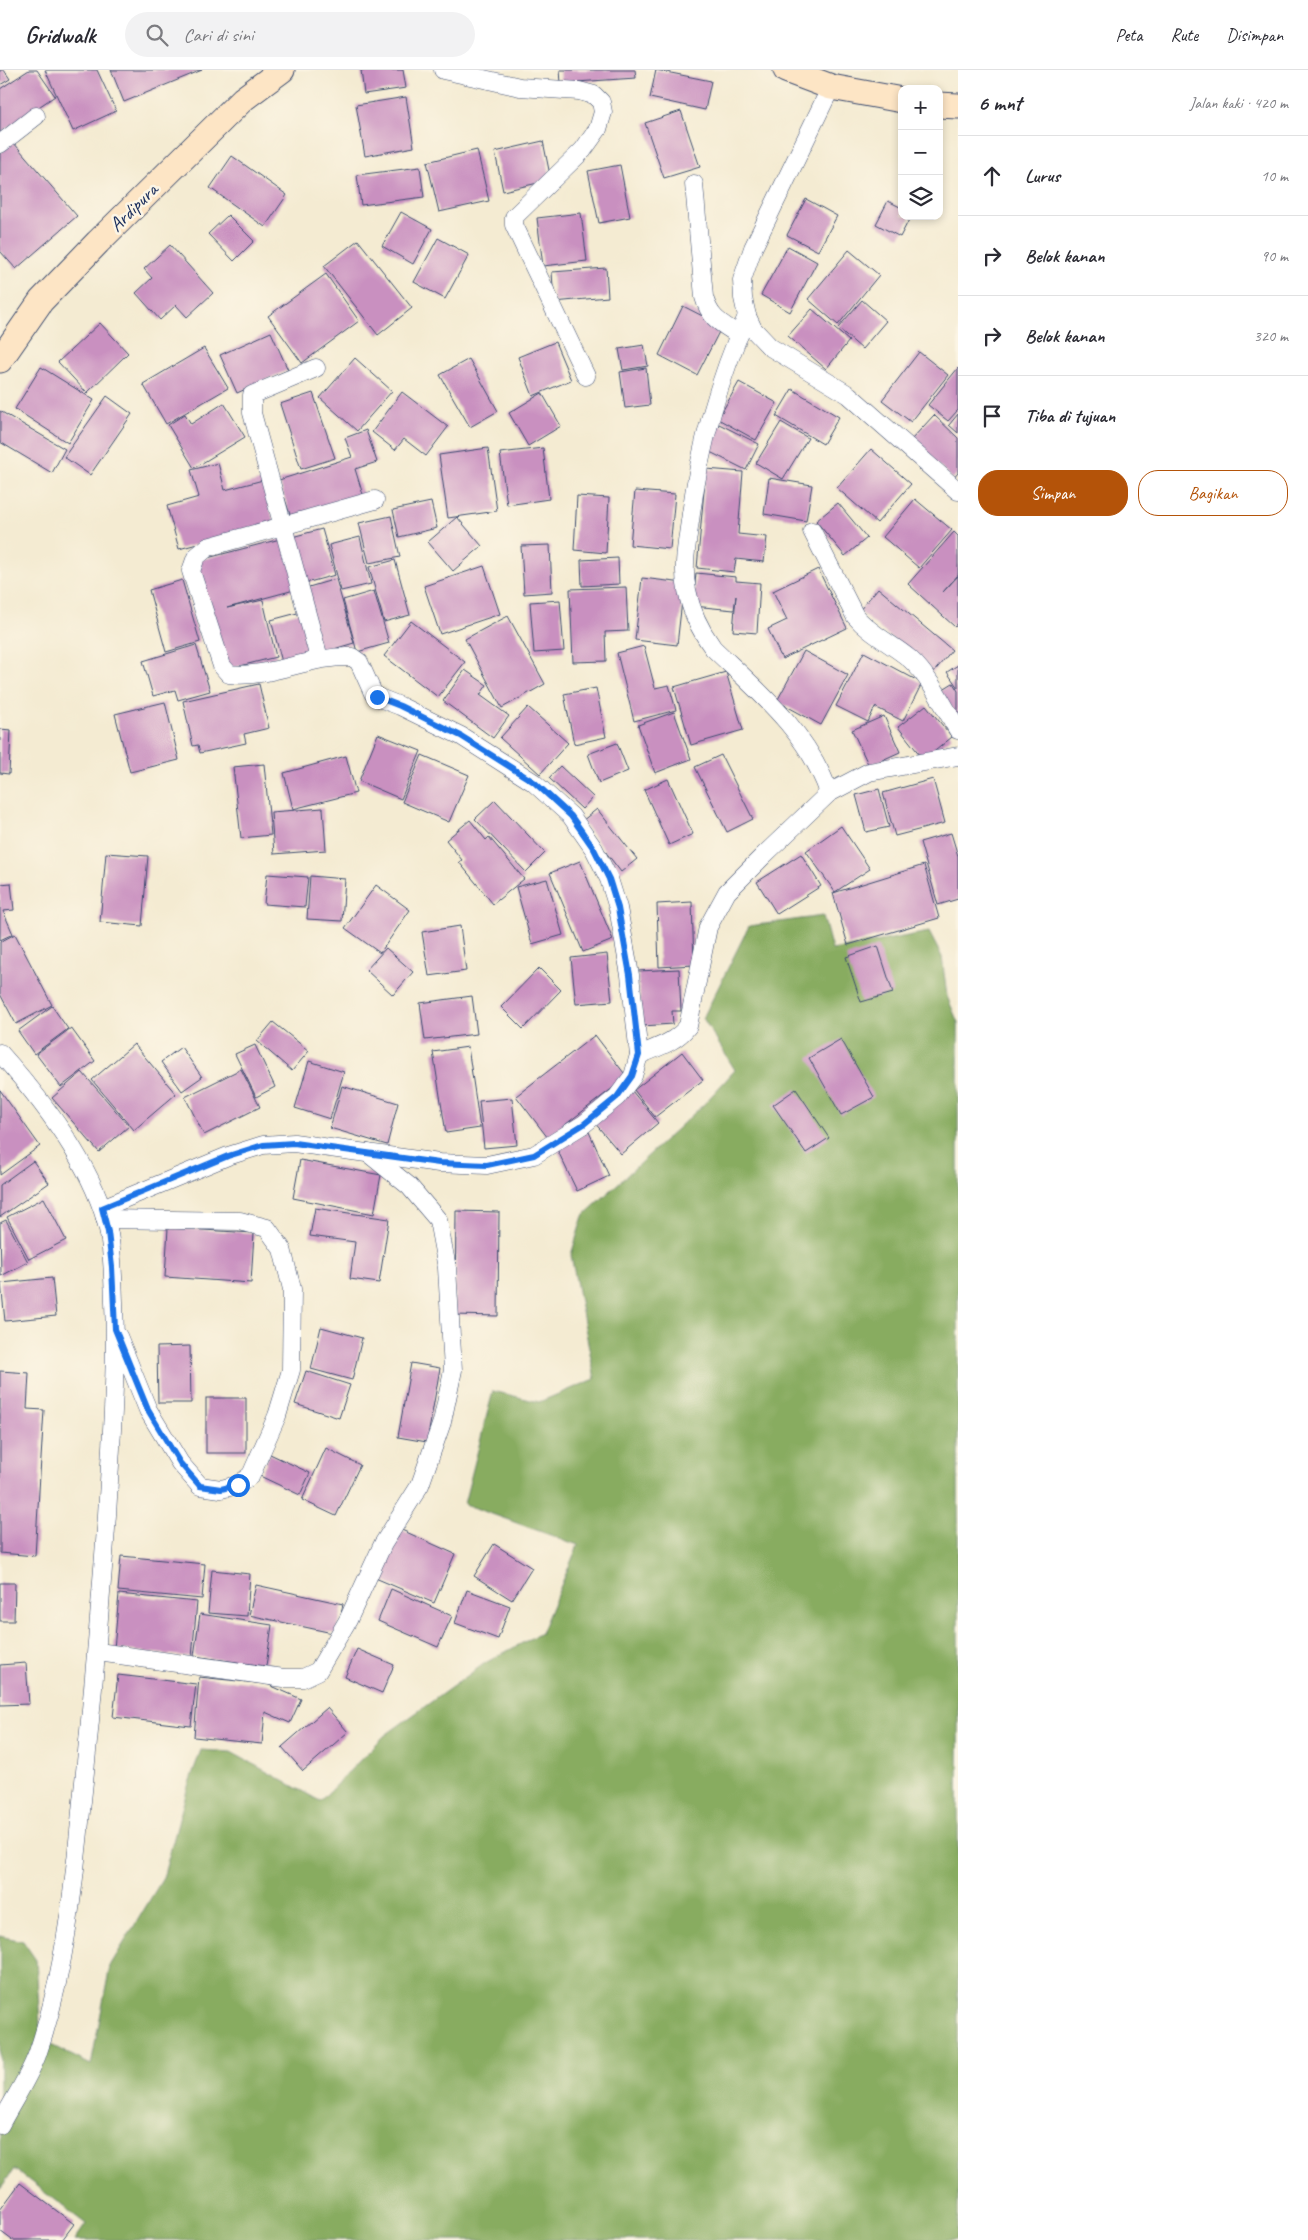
<!DOCTYPE html>
<html lang="id">
<head>
<meta charset="utf-8">
<style>
  body { margin:0; font-family:Caveat,sans-serif; background:#f2f2f3; color:#2b2b33 }
  .controls { position:absolute; right:15px; top:15px; display:grid; overflow:hidden; border-radius:10px; box-shadow:0 2px 8px #0003 }
  .controls button { width:45px; height:45px; display:grid; place-items:center; padding:0; border:0; border-bottom:1px solid #e1e1e2; background:#fff; color:#2b2b33; font:25px sans-serif }
  .stop { position:absolute; width:15px; height:15px; margin:-11px; border:4px solid #1a73e8; border-radius:50%; background:#fff }
  .stop.end { background:#1a73e8; border-color:#fff; box-shadow:0 1px 5px #0008 }
  .list { margin:0; padding:0; list-style:none }
  h2 { display:flex; justify-content:space-between; align-items:center; height:65px; margin:0; padding:0 20px; font-size:21px }
  h2 small { font-size:16px; font-weight:400; color:#7c7c81 }
  .list li { display:grid; grid-template-columns:32px 1fr auto; gap:15px; align-items:center; box-sizing:border-box; height:80px; padding:0 20px; border-top:1px solid #e1e1e2 }
  .list b { display:block; font-size:19px; white-space:nowrap }
  .list em { font-size:16px; font-style:normal; color:#7c7c81 }
  .actions { display:flex; gap:10px; padding:15px 20px }
  .actions a { flex:1; padding:11px 0; border:1px solid #b45309; border-radius:20px; text-align:center; font-size:18px; color:#b45309 }
  .actions .main { background:#b45309; color:#fff }
  .icon { flex:none; width:28px; height:28px; fill:none; stroke:currentColor; stroke-width:2; stroke-linecap:round; stroke-linejoin:round }
  .map { position:relative; flex:none; width:958px; height:2170px; overflow:hidden }
  header { display:flex; align-items:center; gap:30px; box-sizing:border-box; height:70px; padding:0 25px; background:#fff; border-bottom:1px solid #e1e1e2 }
  header strong { font-size:24px }
  nav { display:flex; gap:28px; margin-inline-start:auto; font-size:18px }
  .search { width:350px; height:45px; background:#f2f2f3; display:flex; align-items:center; gap:12px; box-sizing:border-box; padding:0 18px; border-radius:28px; color:#7c7c81; font-size:19px }
  main { display:flex }
  aside { flex:1; background:#fff }
  .map>svg:first-child { display:block }
</style>
</head>
<body>
<header>
<strong>Gridwalk</strong>
<div class="search"><svg class="icon" aria-label="search" viewBox="0 0 24 24"><circle cx="10" cy="10" r="6"/><path d="M15 15l6 6"/></svg>Cari di sini</div>
<nav><a>Peta</a><a>Rute</a><a>Disimpan</a></nav>
</header>
<main>
<div class="map">
<svg width="958" height="2170" viewBox="0 0 958 2170">
  <rect width="100%" height="100%" fill="#fcf5e5"/>
  <filter id="ink" filterUnits="userSpaceOnUse"><feTurbulence type="fractalNoise" baseFrequency=".02" numOctaves="2"/><feDisplacementMap in="SourceGraphic" scale="10" xChannelSelector="R" yChannelSelector="G"/><feConvolveMatrix kernelMatrix="1 2 1 2 8 2 1 2 1" color-interpolation-filters="sRGB"/></filter>
  <filter id="wash" filterUnits="userSpaceOnUse"><feTurbulence type="fractalNoise" baseFrequency=".0096" numOctaves="4" result="noise"/><feDisplacementMap in="SourceGraphic" scale="20" xChannelSelector="R" yChannelSelector="G"/><feGaussianBlur stdDeviation="1.12" result="paint"/><feColorMatrix in="noise" values="0 0 0 0 0 0 0 0 0 0 0 0 0 0 0 0 0 1.4 0 .05"/><feComposite in="paint" operator="in"/></filter>
  <g filter="url(#wash)">
    <rect width="100%" height="100%" fill="#f4ebd2"/>
    <!-- forest -->
    <path fill="#88ac61" stroke="#526e60" d="M823 846 832 880 929 862 942 887 947 926 958 953V2170H75L86 2154 14 2099 0 2119V1866L23 1871 36 1890 41 1970 91 1995 110 1896 163 1808 189 1713 201 1680 231 1682 320 1731 384 1666 485 1593 541 1563 578 1475 464 1434 493 1321 539 1332 595 1309 571 1185 583 1146 704 1034 735 1000 703 948 749 856Z"/>
    <g id="blocks">
      <!-- building -->
      <g fill="#c990c0">
        <path d="M0 0H4L10 9 0 15Z"/>
        <path d="M29 0H37L55 26 0 63V19Z"/>
        <path d="M45 0H97L116 41 73 61Z"/>
        <path d="M111 0H202L124 32Z"/>
        <path d="M361 0H403L406 18 364 24Z"/>
        <path d="M560 0H635L636 8 561 13Z"/>
        <path d="M656 0 711 11 705 40 650 28Z"/>
        <path d="M406 27 414 77 365 86 356 35Z"/>
        <path d="M681 41 700 97 664 108 645 53Z"/>
        <path d="M543 71 551 110 503 121 495 82Z"/>
        <path d="M13 72 77 146 16 199 0 181V83Z"/>
        <path d="M477 80 489 131 439 142 427 92Z"/>
        <path d="M232 86 287 125 265 157 210 118Z"/>
        <path d="M620 95 630 147 599 153 588 101Z"/>
        <path d="M420 97 424 127 361 135 357 105Z"/>
        <path d="M806 129 837 146 818 181 787 165Z"/>
        <path d="M888 131 902 138V146H911L900 167 876 154Z"/>
        <path d="M401 142 432 159 413 194 382 176Z"/>
        <path d="M581 143 587 191 543 196 537 148Z"/>
        <path d="M228 145 254 171 234 191 208 164Z"/>
        <path d="M438 168 469 185 445 229 414 212Z"/>
        <path d="M358 170 412 238 378 265 324 196Z"/>
        <path d="M170 175 213 223 187 247 176 235 160 250 136 223 152 208 144 199Z"/>
        <path d="M788 176 817 192 790 242 761 225Z"/>
        <path d="M849 180 879 205 838 255 808 229Z"/>
        <path d="M606 198 608 227 554 232 552 202Z"/>
        <path d="M326 204 359 251 302 293 268 246Z"/>
        <path d="M862 230 886 251 862 279 838 258Z"/>
        <path d="M683 236 722 256 697 305 659 285Z"/>
        <path d="M812 239 849 271 826 299 788 266Z"/>
        <path d="M100 253 128 283 87 323 58 292Z"/>
        <path d="M271 262 288 300 237 323 220 285Z"/>
        <path d="M555 272 571 310 533 326 518 287Z"/>
        <path d="M644 275 648 296 623 300 619 279Z"/>
        <path d="M204 278 228 318 166 354 143 314Z"/>
        <path d="M919 282 948 305 911 352 882 330Z"/>
        <path d="M355 288 392 321 357 361 320 328Z"/>
        <path d="M469 289 498 341 470 357 440 305Z"/>
        <path d="M41 297 94 330 68 373 15 339Z"/>
        <path d="M646 298 650 335 625 338 620 302Z"/>
        <path d="M958 298V340L948 351 928 335Z"/>
        <path d="M739 312 777 333 756 370 718 349Z"/>
        <path d="M792 319 839 347 823 374 776 346Z"/>
        <path d="M402 322 448 357 426 386 404 369 395 380 372 362Z"/>
        <path d="M313 323 335 388 301 399 280 334Z"/>
        <path d="M542 323 561 356 528 376 509 343Z"/>
        <path d="M107 326 132 344 90 405 64 387Z"/>
        <path d="M224 333 245 367 194 398 168 355 185 344 191 354Z"/>
        <path d="M0 341 65 379 52 403 0 372Z"/>
        <path d="M958 344V363L949 355Z"/>
        <path d="M934 345 958 368V403L953 409 911 370Z"/>
        <path d="M781 352 808 368 783 409 756 393Z"/>
        <path d="M719 354 759 374 746 400 706 380Z"/>
        <path d="M366 360 377 392 355 399 364 428 292 451 279 410 352 387 345 368Z"/>
        <path d="M488 378 497 441 448 448 439 385Z"/>
        <path d="M543 378 549 429 507 435 500 383Z"/>
        <path d="M871 379 911 414 877 453 837 418Z"/>
        <path d="M218 393 225 420 263 410 274 453 179 479 167 436 199 427 191 400Z"/>
        <path d="M706 399 743 402 738 464 767 467 764 492 736 489 734 502 697 498Z"/>
        <path d="M769 408 812 415 806 451 764 444Z"/>
        <path d="M635 421 675 424 670 479 630 475Z"/>
        <path d="M577 426 609 428 606 483 574 480Z"/>
        <path d="M915 429 952 460 919 498 883 467Z"/>
        <path d="M431 432 437 458 399 467 393 440Z"/>
        <path d="M838 433 867 468 845 486 816 451Z"/>
        <path d="M391 446 400 487 369 493 359 453Z"/>
        <path d="M457 447 482 476 453 501 428 472Z"/>
        <path d="M322 459 335 505 302 514 288 468Z"/>
        <path d="M954 462 958 466V505L943 522 958 506V553L955 557 908 514Z"/>
        <path d="M360 467 371 514 341 521 329 475Z"/>
        <path d="M284 468 298 519 227 538 263 530 276 587 228 599 196 491Z"/>
        <path d="M550 475 552 522 524 524 521 476Z"/>
        <path d="M618 488 619 514 582 516 581 490Z"/>
        <path d="M395 490 410 545 384 552 369 497Z"/>
        <path d="M484 496 500 544 440 564 424 516Z"/>
        <path d="M818 499 847 558 782 589 768 559 787 550 773 521Z"/>
        <path d="M696 503 736 507V511L760 513 757 563 733 561 736 526 734 540 693 536Z"/>
        <path d="M642 508 684 513 677 575 635 570Z"/>
        <path d="M336 509 354 573 320 583 302 519Z"/>
        <path d="M182 510 200 572 166 582 149 520Z"/>
        <path d="M626 517 628 561 605 562 606 591 573 592 570 519Z"/>
        <path d="M878 518 952 580 933 603 859 541Z"/>
        <path d="M374 521 389 573 357 582 343 530Z"/>
        <path d="M560 530 564 581 534 583 530 532Z"/>
        <path d="M305 541 317 587 283 596 271 550Z"/>
        <path d="M508 546 545 614 502 638 465 569Z"/>
        <path d="M411 551 465 592 438 627 384 586Z"/>
        <path d="M196 575 210 621 178 630 175 620 153 626 143 591Z"/>
        <path d="M644 576 655 618 669 615 676 640 634 651 617 583Z"/>
        <path d="M804 581 848 605 821 655 777 631Z"/>
        <path d="M864 582 922 613 903 651 875 637 868 652 836 636Z"/>
        <path d="M958 595V618L947 602Z"/>
        <path d="M465 600 487 615 480 625 509 646 493 668 443 631Z"/>
        <path d="M726 602 743 660 691 675 674 617Z"/>
        <path d="M953 613 958 621V647L940 621Z"/>
        <path d="M259 614 269 658 244 664 246 673 200 683 198 675 193 676 183 631Z"/>
        <path d="M596 618 606 667 574 674 564 624Z"/>
        <path d="M165 632 179 690 130 702 115 644Z"/>
        <path d="M926 635 952 667 924 690 898 657Z"/>
        <path d="M528 637 568 673 540 704 500 668Z"/>
        <path d="M674 642 691 689 655 703 638 655Z"/>
        <path d="M884 646 900 682 869 696 852 660Z"/>
        <path d="M0 659 11 660 9 704 0 703Z"/>
        <path d="M378 664 421 681 401 729 359 711Z"/>
        <path d="M617 673 628 701 599 713 588 684Z"/>
        <path d="M422 685 469 705 449 752 402 732Z"/>
        <path d="M721 685 753 749 727 762 695 697Z"/>
        <path d="M346 686 356 723 293 739 284 703Z"/>
        <path d="M264 694 271 765 241 768 233 697Z"/>
        <path d="M560 696 593 727 582 739 549 708Z"/>
        <path d="M668 709 693 764 669 775 644 720Z"/>
        <path d="M933 709 945 753 895 766 883 723Z"/>
        <path d="M879 719 889 757 866 762 856 725Z"/>
        <path d="M495 730 545 783 526 802 475 749Z"/>
        <path d="M323 738 326 780 274 784 271 742Z"/>
        <path d="M597 739 637 789 621 802 582 751Z"/>
        <path d="M470 750 486 770 489 767 524 809 493 834 459 792 462 790 446 770Z"/>
        <path d="M841 756 870 799 835 822 806 781Z"/>
        <path d="M951 763 958 786V829L938 835 920 772Z"/>
        <path d="M106 783 148 786 142 856 100 852Z"/>
        <path d="M801 784 821 816 777 844 757 812Z"/>
        <path d="M580 791 613 870 583 882 550 803Z"/>
        <path d="M924 795 939 848 848 875 833 823Z"/>
        <path d="M267 804 308 807 305 837 264 834Z"/>
        <path d="M310 806 345 809 342 851 307 849Z"/>
        <path d="M547 809 563 865 532 874 516 817Z"/>
        <path d="M11 813 14 840 3 841 13 864 0 870V814Z"/>
        <path d="M376 815 410 840 380 883 345 858Z"/>
        <path d="M692 832 694 895 659 897 657 834Z"/>
        <path d="M460 856 466 901 429 906 422 862Z"/>
        <path d="M15 864 52 935 16 954 0 924V872Z"/>
        <path d="M878 876 893 923 861 932 846 887Z"/>
        <path d="M386 878 413 902 393 925 366 900Z"/>
        <path d="M607 884 612 931 576 934 571 888Z"/>
        <path d="M539 898 561 920 523 959 501 937Z"/>
        <path d="M679 899 681 941H672L673 954 642 956 638 901Z"/>
        <path d="M472 926 477 964 425 970 420 933Z"/>
        <path d="M52 936 68 959 34 984 18 961Z"/>
        <path d="M273 952 309 981 292 1001 257 971Z"/>
        <path d="M71 958 95 991 61 1017 36 984Z"/>
        <path d="M595 965 627 1007 548 1068 516 1026Z"/>
        <path d="M841 969 874 1027 841 1045 809 988Z"/>
        <path d="M134 974 176 1024 134 1060 92 1010Z"/>
        <path d="M255 975 275 1017 256 1027 235 984Z"/>
        <path d="M181 977 202 1007 182 1021 161 992Z"/>
        <path d="M468 977 480 1058 446 1063 433 982Z"/>
        <path d="M682 982 703 1010 655 1047 634 1020Z"/>
        <path d="M309 991 344 1002 330 1049 295 1038Z"/>
        <path d="M241 999 260 1037 204 1065 185 1027Z"/>
        <path d="M82 1002 129 1056 99 1082 52 1028Z"/>
        <path d="M342 1016 398 1033 387 1075 330 1058Z"/>
        <path d="M796 1019 829 1068 806 1083 773 1035Z"/>
        <path d="M0 1020 40 1076 0 1105Z"/>
        <path d="M632 1021 658 1053 621 1084 594 1052Z"/>
        <path d="M512 1028 517 1075 484 1078 479 1031Z"/>
        <path d="M589 1062 609 1106 577 1121 556 1077Z"/>
        <path d="M300 1090 381 1105 374 1144 293 1128Z"/>
        <path d="M33 1091 49 1113 0 1147V1115Z"/>
        <path d="M44 1128 66 1170 29 1189 7 1147Z"/>
        <path d="M315 1138 389 1149 379 1213 350 1209 355 1172 310 1166Z"/>
        <path d="M456 1141 499 1142 498 1246 455 1245Z"/>
        <path d="M6 1150 28 1192 1 1206 0 1153Z"/>
        <path d="M168 1158 254 1163 251 1213 165 1207Z"/>
        <path d="M52 1208 56 1246 5 1251 1 1213Z"/>
        <path d="M321 1257 362 1268 352 1310 311 1299Z"/>
        <path d="M190 1276 191 1333H158L157 1277Z"/>
        <path d="M411 1293 440 1298 427 1372 398 1367Z"/>
        <path d="M0 1301 29 1303 27 1339 44 1340 35 1486 0 1483Z"/>
        <path d="M306 1301 350 1315 339 1348 295 1334Z"/>
        <rect x="206" y="1328" width="40" height="55"/>
        <path d="M326 1378 360 1395 336 1446 302 1430Z"/>
        <path d="M270 1384 310 1403 300 1425 260 1406Z"/>
        <path d="M395 1457 455 1484 434 1533 373 1507Z"/>
        <path d="M494 1474 532 1498 512 1530 474 1506Z"/>
        <path d="M121 1486 205 1494 202 1529 118 1521Z"/>
        <path d="M212 1500 250 1504 247 1546 208 1543Z"/>
        <path d="M0 1513H15L14 1551H0Z"/>
        <path d="M256 1515 343 1534 337 1564 249 1545Z"/>
        <path d="M391 1519 452 1546 438 1577 378 1551Z"/>
        <path d="M467 1520 510 1536 498 1569 455 1553Z"/>
        <path d="M119 1524 197 1532 192 1587 114 1579Z"/>
        <path d="M200 1544 272 1555 266 1596 194 1586Z"/>
        <path d="M357 1579 394 1595 382 1623 345 1607Z"/>
        <path d="M26 1593 29 1634 0 1635V1595Z"/>
        <path d="M118 1605 196 1614 191 1656 113 1647Z"/>
        <path d="M199 1607 267 1614 301 1629 290 1653 265 1642 262 1674 194 1667Z"/>
        <path d="M327 1638 348 1662 303 1701 282 1677Z"/>
        <path d="M20 2113 74 2154 62 2170H12L0 2161V2140Z"/>
      </g>
    </g>
  </g>
  <g filter="url(#ink)">
    <use href="#blocks" fill-opacity="0" stroke="#3c4b6f" stroke-width="1"/>
    <g fill="none" stroke-linecap="round" stroke-linejoin="round">
      <defs>
        <g id="street">
          <path d="M443 0 520 17 579 21 594 25 601 32 603 42 598 59 583 80 514 147V155L586 306"/>
          <path d="M831 17 753 178 742 210 743 228 747 246 753 259 770 277 849 325 958 421"/>
          <path d="M0 74 36 46"/>
          <path d="M694 114 704 227C710 249 721 253 739 265"/>
          <path d="M747 246C718 311 699 381 690 451 687 473 682 498 687 520 691 542 700 560 713 578 759 622 808 662 829 723"/>
          <path d="M316 298 252 325V343L319 588"/>
          <path d="M812 461 855 546C870 564 892 574 910 589 930 607 944 637 958 660"/>
          <path d="M0 983C43 1031 93 1095 108 1159 113 1182 113 1208 114 1232 117 1303 111 1374 107 1445 100 1541 92 1636 82 1731 74 1816 65 1904 37 1985 28 2009 12 2032 0 2055"/>
          <path d="M639 985C658 977 676 972 688 956L708 857 727 822 764 785 829 723 869 702 958 686"/>
          <path d="M102 1138 228 1086 263 1075 294 1073 439 1093 487 1095 534 1085 584 1054 617 1027 633 1006 639 985 630 905 618 838 609 809 594 779 571 746 533 712 461 666 400 636 377 627 373 623 359 592 352 587C310 585 270 609 229 604L222 596 191 501 196 487 208 477 375 430"/>
          <path d="M105 1149 240 1151 267 1158 282 1179 292 1219 291 1300 277 1346 251 1405 238 1415 221 1419 200 1416 180 1393 148 1340 118 1266"/>
          <path d="M98 1582 284 1608H303L318 1601 348 1550 383 1474 420 1415 442 1352 453 1300 447 1198 438 1150 409 1116 368 1083"/>
        </g>
        <g id="secondary">
          <path d="M786 0 831 17 902 30"/>
          <path d="M939 35 958 36"/>
          <path d="M0 290 41 231 98 172 243 29 282 0"/>
        </g>
      </defs>
      <!-- street casing -->
      <use href="#street" stroke="#3c4b6f" stroke-width="19"/>
      <!-- secondary casing -->
      <use href="#secondary" stroke="#3c4b6f" stroke-width="27"/>
      <!-- street -->
      <use href="#street" stroke="#fff" stroke-width="18"/>
      <!-- secondary -->
      <use href="#secondary" stroke="#fde5c5" stroke-width="25"/>
    </g>
  </g>
  <g fill="none" stroke-linecap="round" stroke-linejoin="round" filter="url(#ink)">
    <!-- route -->
    <path stroke="#1a73e8" stroke-width="6" d="M238 1415 221 1419 200 1416 180 1393 148 1340 115 1259 112 1197 108 1162 102 1138 228 1086 263 1075 294 1073 439 1093 487 1095 534 1085 584 1054 617 1027 632 1006 639 985 630 905 618 838 609 809 594 779 571 746 534 712 461 666 400 636 377 627"/>
  </g>
  <g text-anchor="middle" stroke-width="5" stroke-linejoin="round" paint-order="stroke">
    <!-- street labels -->
    <g font-size="20" fill="#1b2f5e" stroke="#fcf5e5">
      <text transform="translate(133 137) rotate(-45)" y="7">Ardipura</text>
    </g>
  </g>
</svg>
<div class="controls">
<button>+</button>
<button>−</button>
<button><svg class="icon" aria-label="layers" viewBox="0 0 24 24"><path d="M12 4l9 5-9 5-9-5zM3 14l9 5 9-5"/></svg></button>
</div>
<div class="stop" style="left:238px;top:1415px"></div>
<div class="stop end" style="left:377px;top:627px"></div>
</div>
<aside>
<h2>6 mnt<small>Jalan kaki · 420 m</small></h2>
<ul class="list">
<li><svg class="icon" aria-label="ahead" viewBox="0 0 24 24"><path d="M12 20V5M6 11l6-6 6 6"/></svg><div><b>Lurus</b></div><em>10 m</em></li>
<li><svg class="icon" aria-label="right" viewBox="0 0 24 24"><path d="M7 20v-9h11M14 6l5 5-5 5"/></svg><div><b>Belok kanan</b></div><em>90 m</em></li>
<li><svg class="icon" aria-label="right" viewBox="0 0 24 24"><path d="M7 20v-9h11M14 6l5 5-5 5"/></svg><div><b>Belok kanan</b></div><em>320 m</em></li>
<li><svg class="icon" aria-label="arrive" viewBox="0 0 24 24"><path d="M6 21V4h12l-3 4 3 4H6"/></svg><div><b>Tiba di tujuan</b></div></li>
</ul>
<div class="actions"><a class="main">Simpan</a><a>Bagikan</a></div>
</aside>
</main>
</body>
</html>
